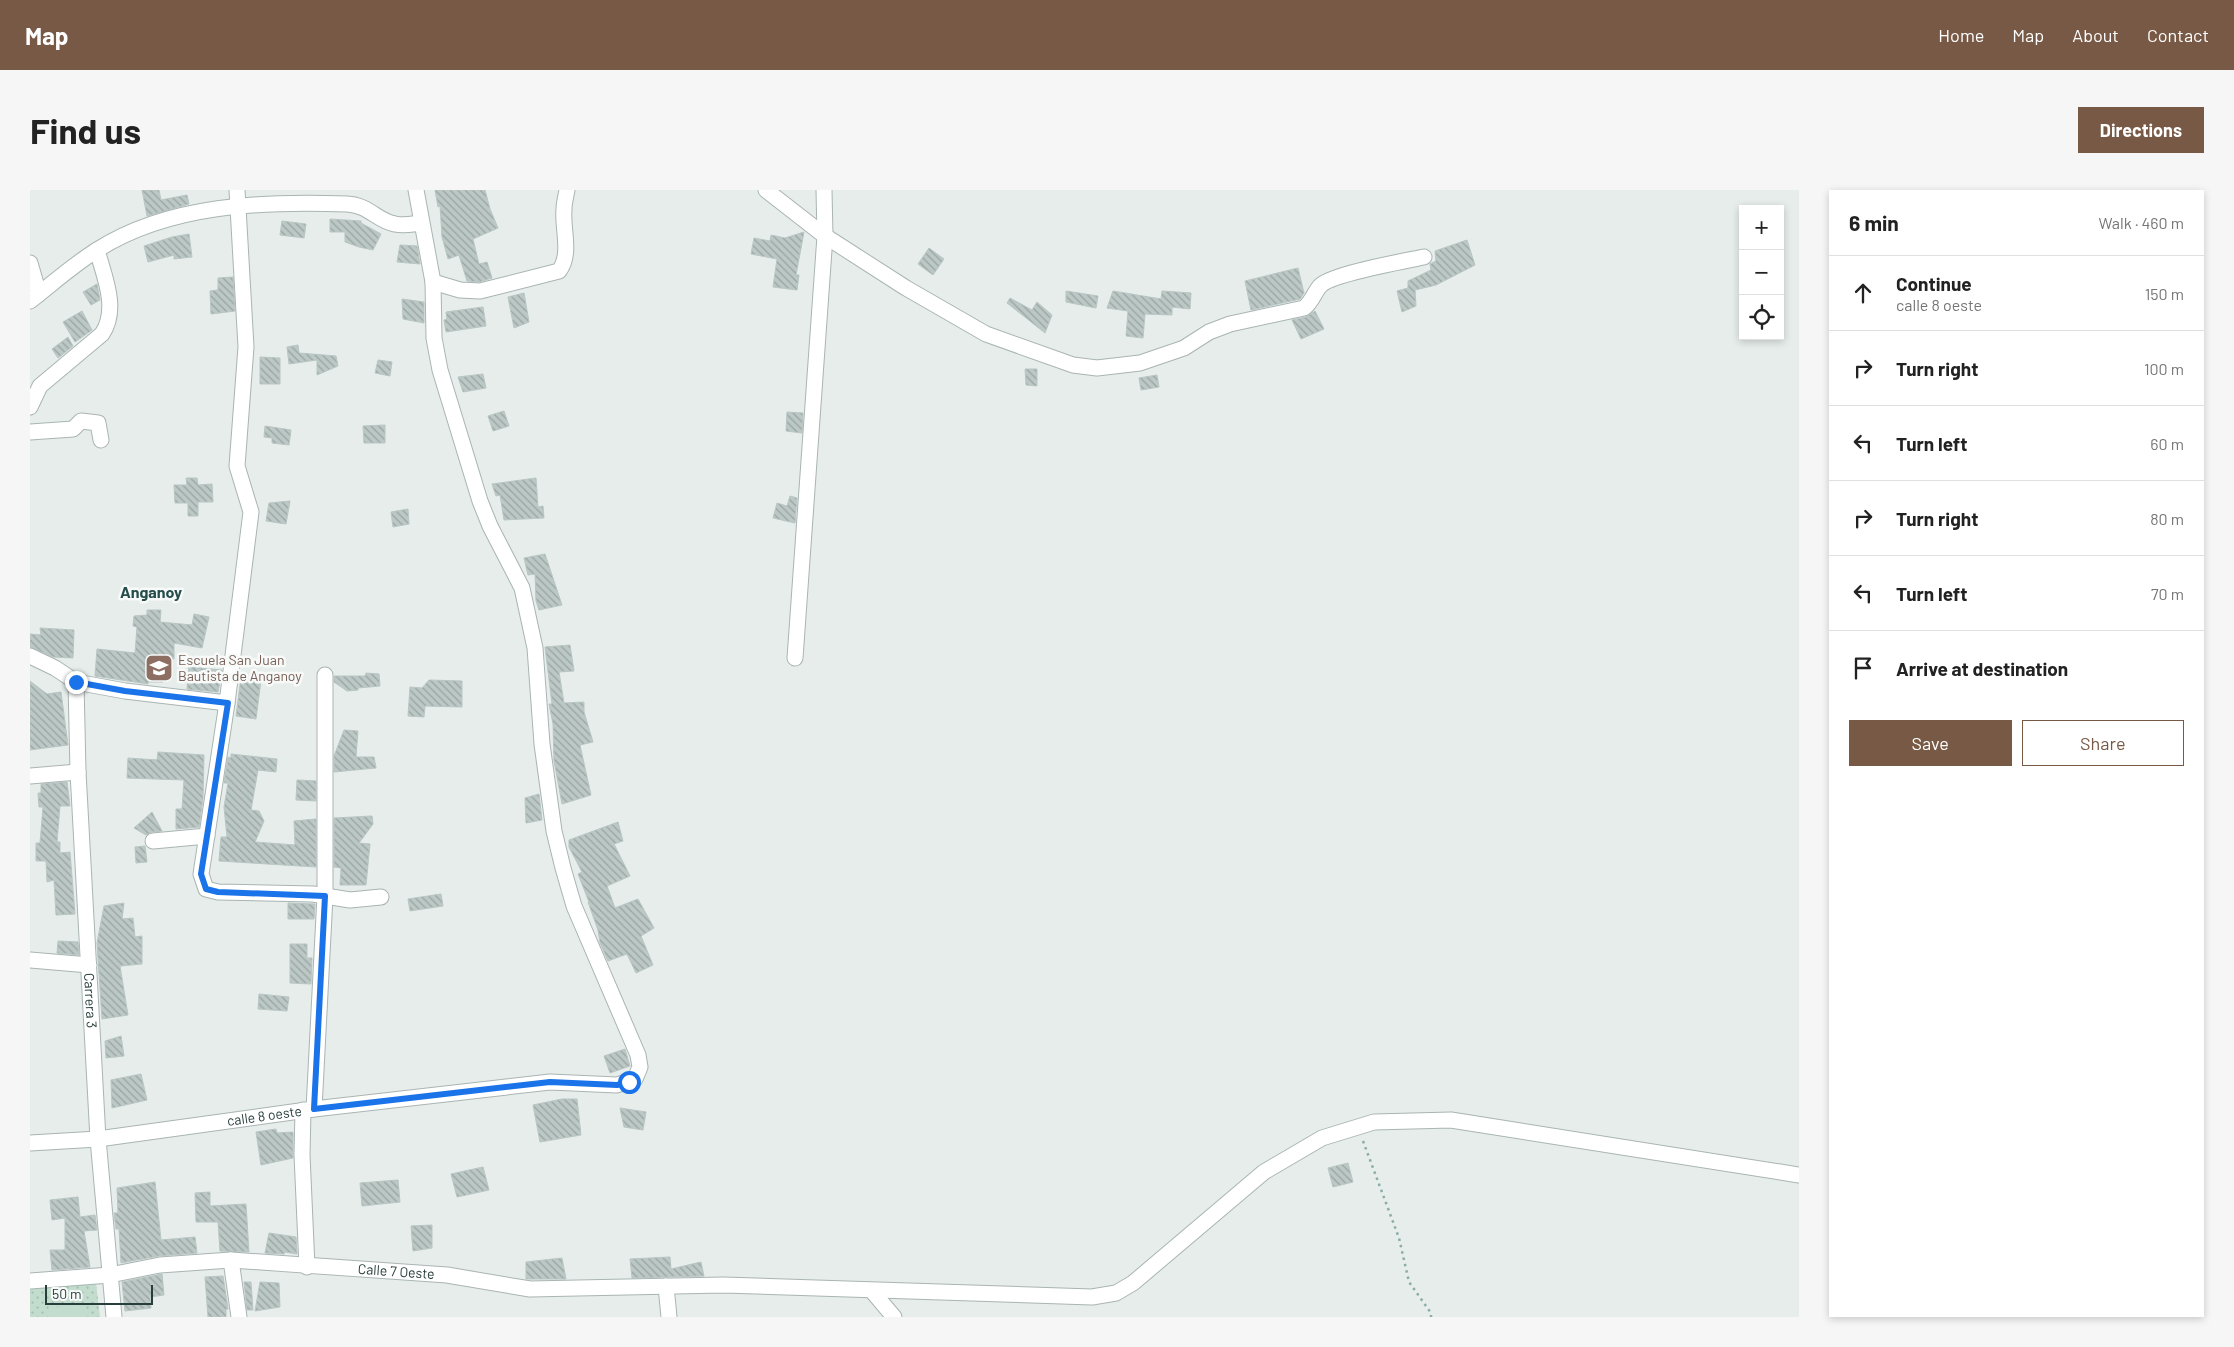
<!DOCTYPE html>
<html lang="en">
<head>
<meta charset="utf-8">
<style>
  body { margin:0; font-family:Barlow,sans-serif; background:#f6f6f6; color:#222 }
  .controls { position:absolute; right:15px; top:15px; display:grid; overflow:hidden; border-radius:0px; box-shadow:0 2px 8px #0003 }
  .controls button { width:45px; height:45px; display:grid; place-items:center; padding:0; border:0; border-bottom:1px solid #e0e0e0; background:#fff; color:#222; font:25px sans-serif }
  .scale { position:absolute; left:15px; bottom:12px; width:108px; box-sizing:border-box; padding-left:5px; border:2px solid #273e3b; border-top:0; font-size:14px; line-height:18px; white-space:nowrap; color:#273e3b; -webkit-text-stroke:4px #f7faf9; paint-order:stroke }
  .stop { position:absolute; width:15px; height:15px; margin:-11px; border:4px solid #1a73e8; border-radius:50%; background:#fff }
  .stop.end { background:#1a73e8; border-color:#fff; box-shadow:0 1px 5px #0008 }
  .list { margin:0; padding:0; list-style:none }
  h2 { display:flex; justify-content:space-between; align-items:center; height:65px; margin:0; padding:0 20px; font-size:21px }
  h2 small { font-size:16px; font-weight:400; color:#767676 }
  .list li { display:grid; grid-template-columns:32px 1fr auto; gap:15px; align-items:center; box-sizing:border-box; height:75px; padding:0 20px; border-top:1px solid #e0e0e0 }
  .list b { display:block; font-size:19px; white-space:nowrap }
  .list p { margin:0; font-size:16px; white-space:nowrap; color:#767676 }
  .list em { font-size:16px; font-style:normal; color:#767676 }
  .actions { display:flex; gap:10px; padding:15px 20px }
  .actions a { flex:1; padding:11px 0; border:1px solid #785945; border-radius:0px; text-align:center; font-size:18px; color:#785945 }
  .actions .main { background:#785945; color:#fff }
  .icon { flex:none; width:28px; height:28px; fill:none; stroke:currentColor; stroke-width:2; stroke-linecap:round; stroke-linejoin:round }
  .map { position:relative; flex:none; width:1769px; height:1127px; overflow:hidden; border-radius:0px }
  header { display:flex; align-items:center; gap:30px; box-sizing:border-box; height:70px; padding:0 25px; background:#785945; color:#fff }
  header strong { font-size:24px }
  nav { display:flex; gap:28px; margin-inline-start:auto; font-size:18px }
  .intro { display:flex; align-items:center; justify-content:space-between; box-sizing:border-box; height:120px; padding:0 30px }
  h1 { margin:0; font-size:35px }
  .button { padding:12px 22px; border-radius:0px; background:#785945; color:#fff; font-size:18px; font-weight:700 }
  main { display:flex; gap:30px; padding:0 30px }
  aside { flex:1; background:#fff; border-radius:0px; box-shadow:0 2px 8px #0003 }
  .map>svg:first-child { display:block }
</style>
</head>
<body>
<header>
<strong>Map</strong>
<nav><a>Home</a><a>Map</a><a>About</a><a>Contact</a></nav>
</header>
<div class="intro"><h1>Find us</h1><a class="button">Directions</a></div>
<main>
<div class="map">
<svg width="1769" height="1127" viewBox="0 0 1769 1127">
  <defs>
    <pattern id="park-dots" width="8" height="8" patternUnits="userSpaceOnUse" patternTransform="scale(1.25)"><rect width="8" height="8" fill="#c2dccd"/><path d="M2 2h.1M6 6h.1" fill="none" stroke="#a7beb1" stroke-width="1.8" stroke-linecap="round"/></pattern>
    <pattern id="building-back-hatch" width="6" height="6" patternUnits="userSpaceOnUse" patternTransform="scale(1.25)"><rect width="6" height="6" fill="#bcc8c5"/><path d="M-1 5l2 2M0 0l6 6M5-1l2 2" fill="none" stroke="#99a4a1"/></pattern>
  </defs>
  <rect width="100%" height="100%" fill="#e6edeb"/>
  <!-- park -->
  <path fill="url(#park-dots)" d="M66 1093 70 1127H0V1099Z"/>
  <!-- pitch -->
  <path fill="#c2dccd" d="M54 1114 55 1127H21L20 1118Z"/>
  <!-- building -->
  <g fill="url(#building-back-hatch)" stroke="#b9c6c3">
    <path d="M112 0H129L131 10 157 5 159 14 117 26Z"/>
    <path d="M405 0H455L460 19 468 38 443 49 449 74 457 72 462 88 449 92 437 91 429 65 418 69 412 47 410 16 408 17Z"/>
    <path d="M300 29 331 31V33L351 44 343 60 329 57 315 52V42H300Z"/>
    <path d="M252 31 276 34 274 48 250 45Z"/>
    <path d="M774 42 766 85H769L767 100 743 97 747 69 721 64 724 48 740 51 741 45 755 48Z"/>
    <path d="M159 44 162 67 144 69V65L118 72 114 56 142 47Z"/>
    <path d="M1437 50 1445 75 1406 95 1385 100 1386 116 1372 122 1367 101 1378 98V91L1401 80 1400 74 1406 71 1405 61Z"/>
    <path d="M370 55 387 56 390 74 367 72Z"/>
    <path d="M899 58 914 69 903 85 888 74Z"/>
    <path d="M1268 78 1274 103 1270 109 1221 120 1215 91Z"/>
    <path d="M203 87 205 121 181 124 180 101 188 100V88Z"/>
    <path d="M67 94 70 110 61 115 53 102Z"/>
    <path d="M1036 101 1068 106 1066 118 1036 112Z"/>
    <path d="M1083 101 1131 109 1132 101 1161 103 1160 119 1142 117V125L1115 124 1113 148 1096 146 1098 121 1077 118Z"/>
    <path d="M494 103 499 132 484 138 478 107Z"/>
    <path d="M980 108 1002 120 1007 112 1022 125 1015 143 977 113Z"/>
    <path d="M372 109 394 112V133L373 129Z"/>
    <path d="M453 117 456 136 416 142 414 130 417 129 416 122Z"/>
    <path d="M52 121 62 140 45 152 33 132Z"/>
    <path d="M1285 121 1294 139 1271 149 1262 130 1276 127Z"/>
    <path d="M38 147 43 156 28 168 22 159Z"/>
    <path d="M268 155 269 163 306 166 308 176 287 185V170L259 174 257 157Z"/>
    <path d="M230 167 250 168V194H230Z"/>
    <path d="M348 170 362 172 360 186 345 183Z"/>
    <path d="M995 179H1007V196L996 195Z"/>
    <path d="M453 184 456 198 433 202 428 187Z"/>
    <path d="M1127 185 1129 197 1111 200 1109 188Z"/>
    <path d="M474 221 479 236 463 241 458 226Z"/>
    <path d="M757 222 773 223 772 243 756 241Z"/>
    <path d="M355 235V253H334L333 236Z"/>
    <path d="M235 236 261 240 259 255 242 253V248L234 247Z"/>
    <path d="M156 288H167L168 295 182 294 183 312H168V326H158V313H145L144 295H157Z"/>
    <path d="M506 288 508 317 513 316 514 328 474 330 470 305 466 306 462 294Z"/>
    <path d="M760 306 767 308 765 333 743 328 747 313 757 316Z"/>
    <path d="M260 311 256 334 236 331 239 313Z"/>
    <path d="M378 319 379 334 363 337 361 322Z"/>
    <path d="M515 364 532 415 509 420 506 411 505 384 498 385 494 368Z"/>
    <path d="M117 420H131L130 432 162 435 164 424 179 427 172 458 144 453V469L125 470 133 492H118V494L65 486 67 459 105 463 107 437 103 436 104 426 117 425Z"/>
    <path d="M10 438 44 440 43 468 23 467 0 457V444L11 445Z"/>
    <path d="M540 455 544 481 529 482 534 513 554 512V522L563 552 550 555 561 605 532 614 524 571 523 534 519 514H522L515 457Z"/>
    <path d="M159 477 192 480 188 502 157 499Z"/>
    <path d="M336 483 349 484 350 496 328 498V500L317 501 304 492V486H335Z"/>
    <path d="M211 487 231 490 226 529 206 526Z"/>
    <path d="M399 490 432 491V517L395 516 394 527 378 526 380 497 392 498Z"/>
    <path d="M0 491 17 504 31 502 38 555 0 560Z"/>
    <path d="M314 540 328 541 326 567H344L346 578 304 582V566Z"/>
    <path d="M128 562 174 565 173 608 169 637 146 639V619H152L154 590 97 588 98 568 127 570Z"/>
    <path d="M201 564 247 569 246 582 228 580 221 620 229 621 234 631 225 652 265 655 264 631 286 629V677L189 671 191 647H197L194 617 198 593H194L198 567 201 568Z"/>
    <path d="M267 590 286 591V611L266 610Z"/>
    <path d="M37 592 40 616H30L27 652H30V663L40 662 45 724 26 725 24 690 17 692 16 671H6V653H10L13 617H9L8 603H11V594Z"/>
    <path d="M509 604 512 630 496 633 495 608Z"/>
    <path d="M122 622 132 641 122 642 116 645 104 638Z"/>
    <path d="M342 626 343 634 329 653 340 654 336 695H310L311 678 304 677V628Z"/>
    <path d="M588 632 593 651 584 654 600 686 577 696 585 718 608 709 624 738 611 746 623 775 606 783 597 764 578 771 570 753 568 740 558 712H559L548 684 552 682 539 657V650Z"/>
    <path d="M115 656 117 672 106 673 105 657Z"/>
    <path d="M411 704 413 716 380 721 378 709Z"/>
    <path d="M94 713 92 729 103 728 105 747 112 746V774L90 776 98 825 72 829 67 753 74 716Z"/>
    <path d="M258 713 285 714 284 729H258Z"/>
    <path d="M28 751 48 752 49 765 27 763Z"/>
    <path d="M260 754H277V768H282L281 794 260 793Z"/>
    <path d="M229 804 259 807 257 821 228 819Z"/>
    <path d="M91 846 94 866 76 868 75 851Z"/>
    <path d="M595 859 600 876 580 883 574 866Z"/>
    <path d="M111 884 117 910 82 918 81 890Z"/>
    <path d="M532 909H547L551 945 510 952 503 915Z"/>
    <path d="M590 918 616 922 613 940 594 937Z"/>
    <path d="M246 939 247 943 263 942V968L231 975 226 942Z"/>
    <path d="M1318 973 1323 992 1303 997 1298 978Z"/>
    <path d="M453 977 459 1000 427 1007 421 984Z"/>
    <path d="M368 990 370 1012 332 1016 330 993Z"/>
    <path d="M125 992 131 1050 165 1047 167 1063 128 1066 91 1073 89 1039H86L84 1023H88L87 998Z"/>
    <path d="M180 1002V1016L216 1014 219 1062 190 1061 188 1032H166L165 1003Z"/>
    <path d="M48 1007 50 1027 65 1025 67 1040 54 1041 60 1077 22 1080 20 1060H35V1028L22 1030 20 1010Z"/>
    <path d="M402 1035V1058L383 1061 381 1036Z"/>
    <path d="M239 1043 266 1047 267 1064 255 1062 254 1064 235 1063Z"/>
    <path d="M640 1067 641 1079 671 1072 674 1086 602 1088 600 1069Z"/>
    <path d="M532 1068 536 1089H496V1072Z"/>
    <path d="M132 1084 134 1105 120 1107 121 1118 95 1121 92 1092Z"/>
    <path d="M193 1086 198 1119H196V1127H178L175 1087Z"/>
    <path d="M214 1092H221L223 1120H217Z"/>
    <path d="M230 1092 249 1093 250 1117 225 1121Z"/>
  </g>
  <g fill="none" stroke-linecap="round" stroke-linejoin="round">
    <defs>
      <g id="minor">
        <path d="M207 0 216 157 207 276 221 322 197 513 171 684 176 699 188 702 283 704 320 710 351 707"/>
        <path d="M736 0 795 46 876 98 956 144 1043 175 1067 178 1110 173 1154 158 1179 142 1200 134 1274 118C1282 112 1284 103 1290 96 1301 84 1375 71 1394 67"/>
        <path d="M0 73 9 104"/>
        <path d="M403 92 430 100 450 101 529 81C542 64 532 39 534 19 534 13 536 6 537 0"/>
        <path d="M0 111C22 94 43 75 67 60 139 14 234 11 317 14 339 15 347 31 365 34 374 36 382 34 391 33"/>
        <path d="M0 217 10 196 72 144C89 119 74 86 67 60"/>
        <path d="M0 242 43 239 51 231 68 233 71 250"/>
        <path d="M0 466 25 478 46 492 95 501 197 513"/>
        <path d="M765 468 795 46 794 0"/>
        <path id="s1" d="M46 492 48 582 68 949 84 1127"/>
        <path d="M0 586 48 582"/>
        <path d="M123 651 177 646"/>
        <path d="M0 770 59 775"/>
        <path d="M284 919 295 706V485"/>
        <path d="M273 920 272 965 277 1077"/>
        <path id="s2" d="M0 953 68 949 284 919 520 892 587 895 605 889 610 877 608 865 544 716 533 678 524 641 512 554 505 458 492 398 460 336 450 311 410 180 404 148 403 92 386 0"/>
        <path d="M201 1070 209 1127"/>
        <path id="s3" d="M0 1091 80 1085 130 1075 201 1070 417 1085 500 1099 693 1095 1062 1107 1086 1103 1103 1093 1234 982 1292 948 1344 932 1421 930 1769 985"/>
        <path d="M636 1096 639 1127"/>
        <path d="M842 1101 864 1127"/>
      </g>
    </defs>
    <!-- minor casing -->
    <use href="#minor" stroke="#a9b5b3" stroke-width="17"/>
    <!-- path -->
    <path stroke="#8bada7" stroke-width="2.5" stroke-dasharray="2.5 4" stroke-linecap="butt" d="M1333 951 1369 1048 1379 1092 1401 1123V1127"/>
    <!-- minor -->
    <use href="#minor" stroke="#fff" stroke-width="15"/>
  </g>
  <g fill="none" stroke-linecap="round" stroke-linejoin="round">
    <!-- route -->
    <path stroke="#1a73e8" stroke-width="6" d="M46 492 95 501 198 513 171 684 176 699 188 702 295 706 284 919 520 892 587 895 599 892"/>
  </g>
  <!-- icons -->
  <defs>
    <symbol id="school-square" viewBox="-11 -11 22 22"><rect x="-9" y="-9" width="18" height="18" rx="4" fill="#8d6e63" stroke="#f7faf9"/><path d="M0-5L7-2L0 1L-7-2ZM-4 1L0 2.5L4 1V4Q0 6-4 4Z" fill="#fff"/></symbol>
  </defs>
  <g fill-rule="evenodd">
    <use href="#school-square" x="113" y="462" width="32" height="32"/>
  </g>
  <g text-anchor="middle" stroke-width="5" stroke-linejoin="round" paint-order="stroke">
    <!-- education labels -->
    <g font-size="14" fill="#785e54" stroke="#f7faf9" text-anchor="start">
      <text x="148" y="475">Escuela San Juan<tspan x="148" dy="16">Bautista de Anganoy</tspan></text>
    </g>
    <!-- street labels -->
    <g font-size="14" fill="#273e3b" stroke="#f7faf9">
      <text dy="5" stroke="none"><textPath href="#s1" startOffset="319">Carrera 3</textPath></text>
      <text dy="5" stroke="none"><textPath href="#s2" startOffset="236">calle 8 oeste</textPath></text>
      <text dy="5" stroke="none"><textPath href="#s3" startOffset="368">Calle 7 Oeste</textPath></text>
    </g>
    <!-- quarter labels -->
    <g font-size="16" font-weight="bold" fill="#254e4a" stroke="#f7faf9">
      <text x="121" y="408">Anganoy</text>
    </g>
  </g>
</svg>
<div class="controls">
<button>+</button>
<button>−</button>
<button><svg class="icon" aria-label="locate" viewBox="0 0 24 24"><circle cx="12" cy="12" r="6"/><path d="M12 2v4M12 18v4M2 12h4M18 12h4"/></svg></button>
</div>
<div class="scale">50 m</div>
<div class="stop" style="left:599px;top:892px"></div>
<div class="stop end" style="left:46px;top:492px"></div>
</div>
<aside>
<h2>6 min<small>Walk · 460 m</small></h2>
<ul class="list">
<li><svg class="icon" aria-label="ahead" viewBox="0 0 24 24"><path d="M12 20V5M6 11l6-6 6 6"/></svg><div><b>Continue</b><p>calle 8 oeste</p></div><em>150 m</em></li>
<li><svg class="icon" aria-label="right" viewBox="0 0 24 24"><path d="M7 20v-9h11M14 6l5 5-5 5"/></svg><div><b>Turn right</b></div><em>100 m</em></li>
<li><svg class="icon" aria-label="left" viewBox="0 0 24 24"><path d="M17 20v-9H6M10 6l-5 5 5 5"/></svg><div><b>Turn left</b></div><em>60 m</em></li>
<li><svg class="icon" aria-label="right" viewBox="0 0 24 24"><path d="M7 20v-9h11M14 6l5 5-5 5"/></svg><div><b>Turn right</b></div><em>80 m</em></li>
<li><svg class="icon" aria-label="left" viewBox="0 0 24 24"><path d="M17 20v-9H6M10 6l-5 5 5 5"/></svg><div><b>Turn left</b></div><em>70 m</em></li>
<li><svg class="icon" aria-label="arrive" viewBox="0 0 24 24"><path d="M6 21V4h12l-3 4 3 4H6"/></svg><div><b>Arrive at destination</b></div></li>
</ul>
<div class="actions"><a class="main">Save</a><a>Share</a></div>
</aside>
</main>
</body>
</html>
